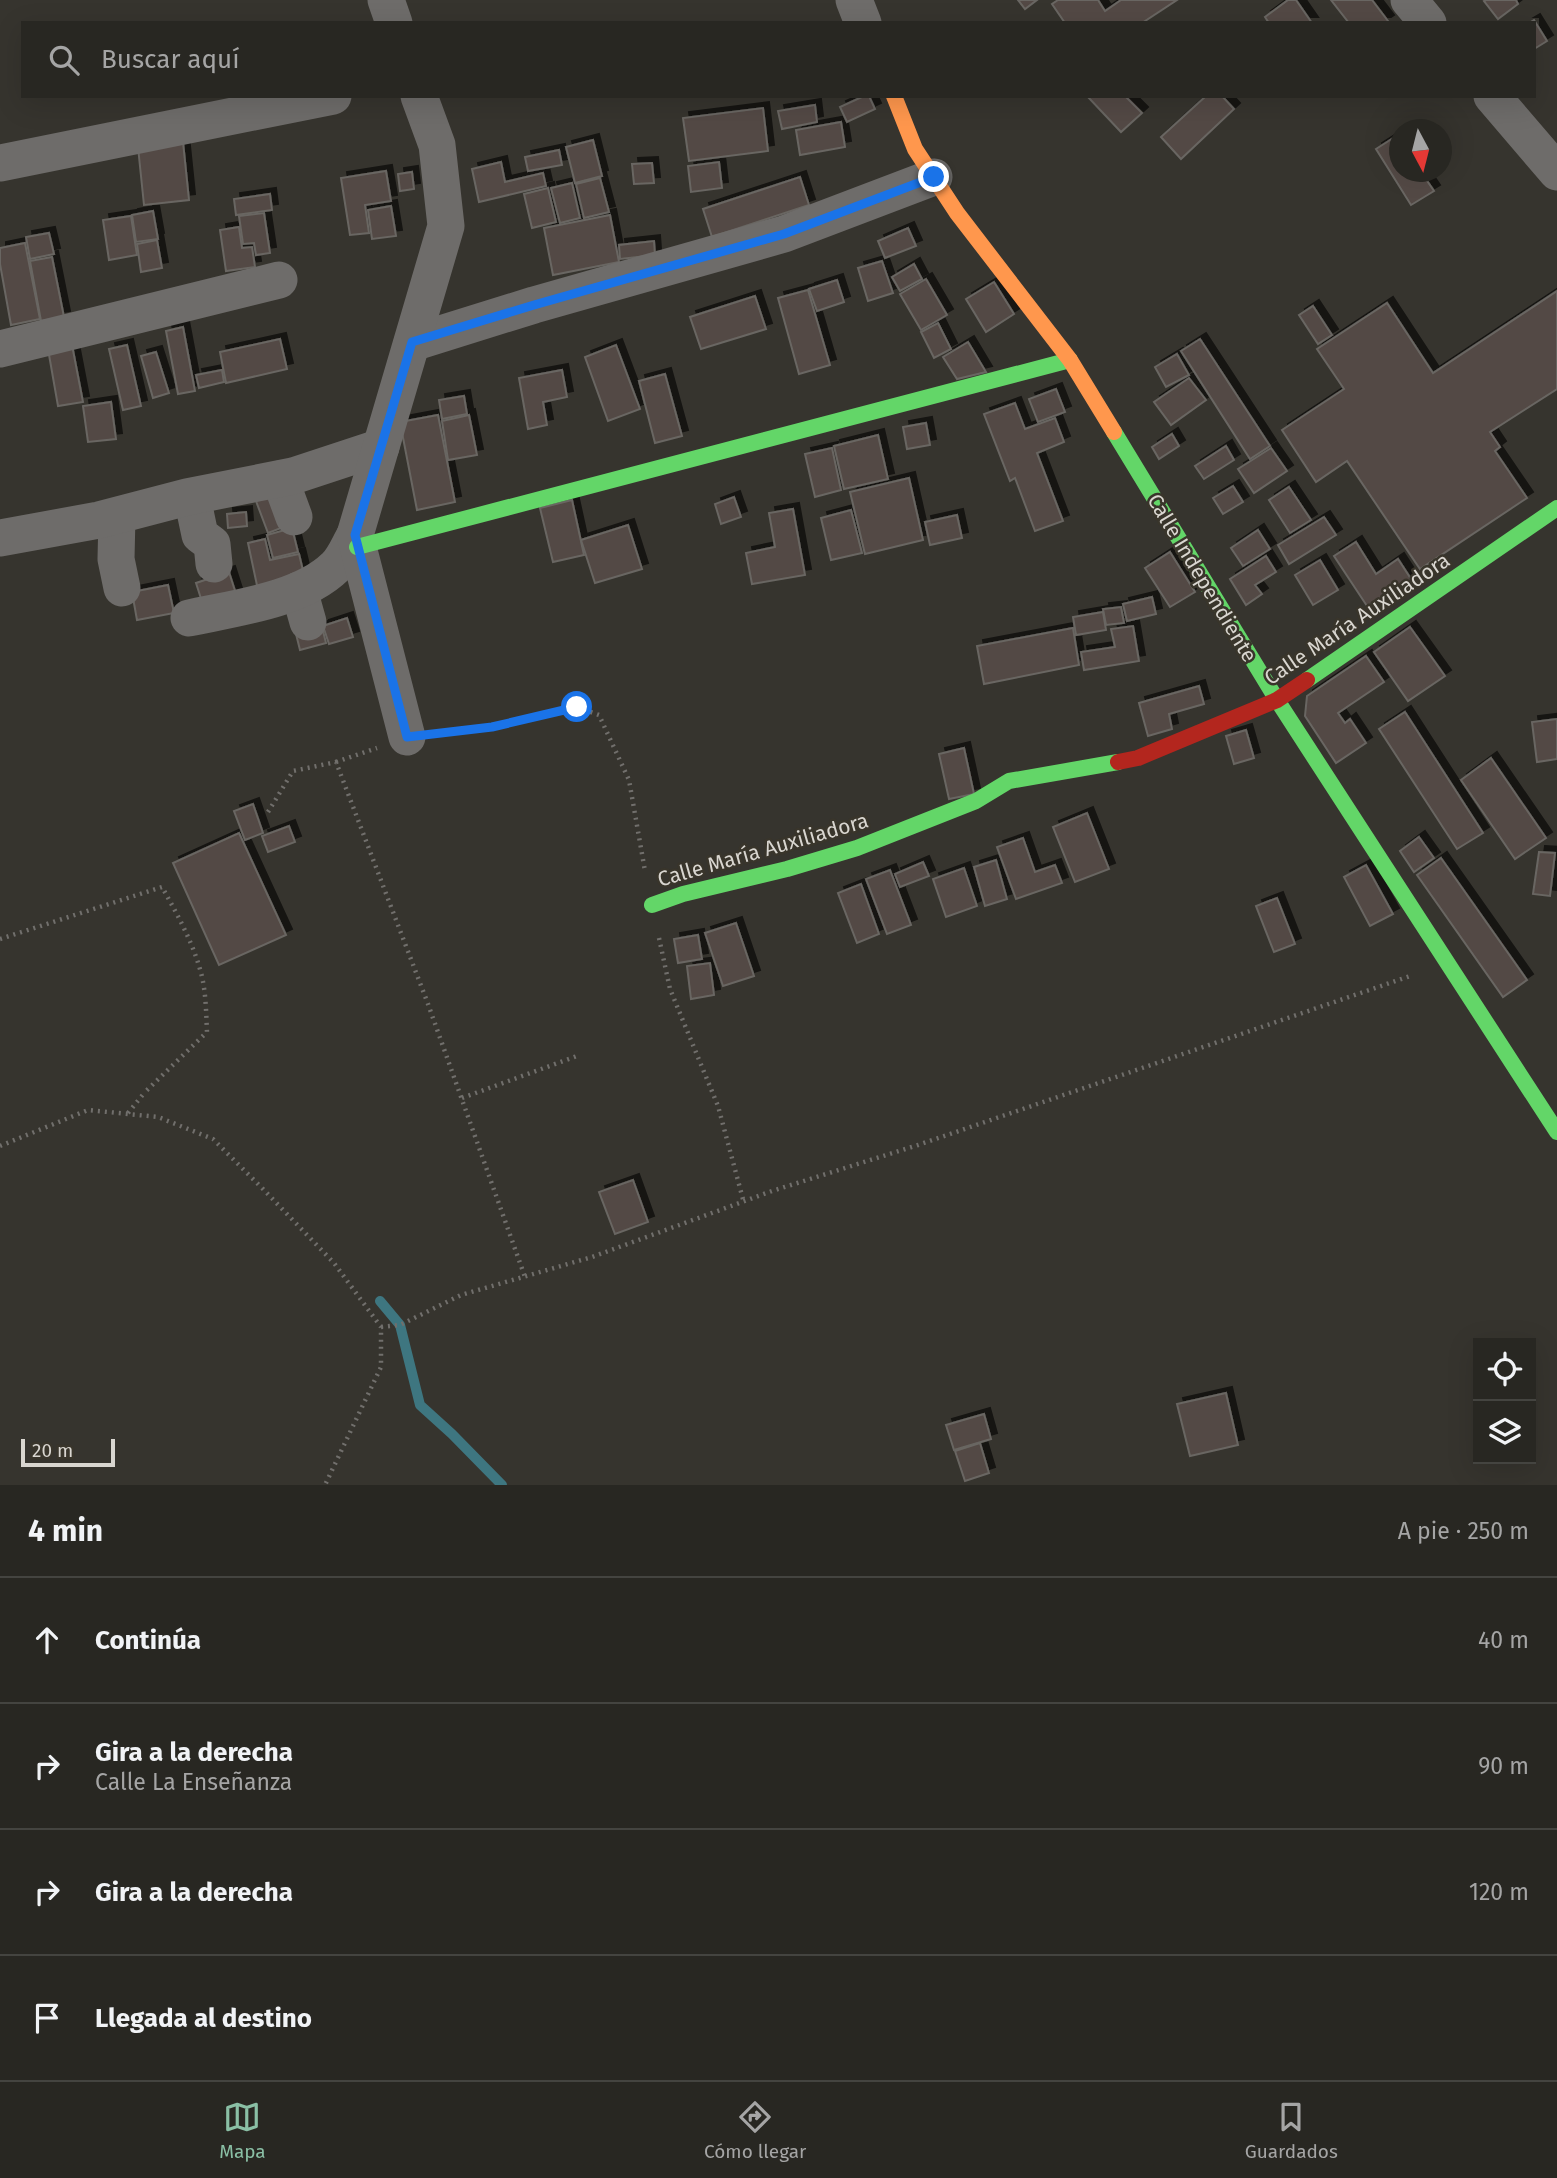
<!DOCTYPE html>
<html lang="es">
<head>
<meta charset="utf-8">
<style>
  body { margin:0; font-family:"Fira Sans",sans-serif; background:#34332f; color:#f1f3f6 }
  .controls { position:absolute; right:21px; bottom:21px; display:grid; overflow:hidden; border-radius:0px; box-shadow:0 7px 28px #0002 }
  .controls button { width:63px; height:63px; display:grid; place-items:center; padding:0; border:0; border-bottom:2px solid #444440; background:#282722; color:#f1f3f6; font:35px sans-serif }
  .compass { position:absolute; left:1389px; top:119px; width:63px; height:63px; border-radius:50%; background:#282722; box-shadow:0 7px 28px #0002; rotate:173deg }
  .scale { position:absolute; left:21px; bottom:18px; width:94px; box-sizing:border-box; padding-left:7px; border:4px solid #d9d6d0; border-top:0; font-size:19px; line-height:24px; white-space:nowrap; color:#d9d6d0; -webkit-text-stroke:5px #39352b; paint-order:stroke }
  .stop { position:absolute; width:21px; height:21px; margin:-16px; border:5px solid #1a73e8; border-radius:50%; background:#fff }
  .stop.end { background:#1a73e8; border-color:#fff; box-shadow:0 2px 7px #0008 }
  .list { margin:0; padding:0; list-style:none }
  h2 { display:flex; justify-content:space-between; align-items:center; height:91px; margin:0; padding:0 28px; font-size:30px }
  h2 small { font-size:23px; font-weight:400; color:#a5a5a5 }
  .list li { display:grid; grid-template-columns:46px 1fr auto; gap:21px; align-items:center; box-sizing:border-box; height:126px; padding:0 28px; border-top:2px solid #444440 }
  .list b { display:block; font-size:26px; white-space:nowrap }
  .list p { margin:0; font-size:23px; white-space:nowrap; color:#a5a5a5 }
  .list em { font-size:23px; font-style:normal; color:#a5a5a5 }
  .icon { flex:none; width:38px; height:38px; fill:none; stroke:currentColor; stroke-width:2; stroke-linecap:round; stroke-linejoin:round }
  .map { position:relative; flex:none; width:1557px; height:1485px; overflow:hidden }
  .search { position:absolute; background:#282722; box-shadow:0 7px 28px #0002; left:21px; right:21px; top:21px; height:77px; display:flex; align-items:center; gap:18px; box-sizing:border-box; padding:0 24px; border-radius:0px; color:#a5a5a5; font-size:26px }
  .sheet { height:595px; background:#282722 }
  nav { display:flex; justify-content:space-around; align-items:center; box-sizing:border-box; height:98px; border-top:2px solid #444440; background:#282722; font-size:19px; color:#a5a5a5 }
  nav a { display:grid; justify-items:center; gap:4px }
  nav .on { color:#8abfa5 }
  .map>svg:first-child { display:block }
</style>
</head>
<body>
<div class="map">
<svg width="1557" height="1485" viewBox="0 0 1557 1485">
  <defs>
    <filter id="shadow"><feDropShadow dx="6" dy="-6" stdDeviation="0" flood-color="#0009"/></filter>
  </defs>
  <rect width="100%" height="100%" fill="#36342e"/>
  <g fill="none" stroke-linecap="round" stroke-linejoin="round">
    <!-- stream -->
    <path stroke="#3e7680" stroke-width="10" d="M380 1301 400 1325 420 1405 452 1434 502 1485"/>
  </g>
  <!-- building -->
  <g fill="#534944" stroke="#696662" stroke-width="2" filter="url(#shadow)">
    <path d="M1018 0H1037L1025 9Z"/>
    <path d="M1058 0H1098L1105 11 1121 0H1177L1142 23H1065L1052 4Z"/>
    <path d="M1288 0H1296L1312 23H1269L1265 17Z"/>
    <path d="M1331 0H1372L1388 21 1385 23H1349Z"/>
    <path d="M1486 0H1516L1518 4 1498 19 1484 1Z"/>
    <path d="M1534 20 1547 41 1534 49V23H1529Z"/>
    <path d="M864 96H869L875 109 847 122 840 107Z"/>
    <path d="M1087 96H1125L1142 113 1121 132Z"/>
    <path d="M1206 96H1222L1234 109 1181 159 1161 137Z"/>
    <path d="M815 105 817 122 782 129 778 111Z"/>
    <path d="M763 108 768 151 689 161 683 118Z"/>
    <path d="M841 122 845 147 800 155 796 130Z"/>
    <path d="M1398 135 1400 172H1421L1434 191 1411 205 1376 149Z"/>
    <path d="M593 140 602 176 575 183 566 147Z"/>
    <path d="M183 142 189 200 144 205 138 147Z"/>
    <path d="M559 150 562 165 528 171 525 157Z"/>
    <path d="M501 162 505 182 543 173 546 186 479 202 472 169Z"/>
    <path d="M719 162 722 188 691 192 688 166Z"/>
    <path d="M652 163 654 183 634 184 632 164Z"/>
    <path d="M386 171 391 201 365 205 369 233 350 235 341 178Z"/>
    <path d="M412 172 414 189 400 191 398 174Z"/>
    <path d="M800 177 809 205 712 237 703 209Z"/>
    <path d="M600 178 609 212 584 218 576 184Z"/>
    <path d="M572 183 580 218 560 223 551 188Z"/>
    <path d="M548 188 556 222 532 228 524 194Z"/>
    <path d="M270 194 272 210 236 215 234 199Z"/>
    <path d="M391 206 396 236 372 239 368 210Z"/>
    <path d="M153 211 158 239 136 242 132 215Z"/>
    <path d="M264 213 270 253 256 255 254 243 243 244 239 216Z"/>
    <path d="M610 215 619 262 553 275 544 228Z"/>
    <path d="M131 216 137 255 109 260 103 220Z"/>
    <path d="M239 227 242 248 252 247 255 267 226 271 220 230Z"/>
    <path d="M908 228 916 246 885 258 878 241Z"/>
    <path d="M49 233 54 254 30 259 26 237Z"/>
    <path d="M157 240 162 268 141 272 137 244Z"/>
    <path d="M654 241 655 255 620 259 619 245Z"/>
    <path d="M25 243 40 319 11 325 0 264V248Z"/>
    <path d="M52 257 64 317 41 321 30 261Z"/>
    <path d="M882 261 893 293 868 301 858 268Z"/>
    <path d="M914 264 922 279 900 291 892 277Z"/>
    <path d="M926 279 947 315 921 330 900 294Z"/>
    <path d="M837 280 844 302 817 311 809 289Z"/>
    <path d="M994 282 1014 314 986 332 966 299Z"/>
    <path d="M808 290 830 365 799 374 778 298Z"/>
    <path d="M1557 291V389L1490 432 1500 447 1495 451 1527 498 1420 569 1347 461 1316 482 1282 430 1344 389 1317 349 1387 303 1433 373Z"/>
    <path d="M755 296 766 329 701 349 690 317Z"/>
    <path d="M1313 306 1332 335 1318 344 1299 315Z"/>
    <path d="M938 323 951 349 934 358 921 332Z"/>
    <path d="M183 327 195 391 178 394 166 331Z"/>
    <path d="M280 339 287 369 226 383 220 352Z"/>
    <path d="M1200 339 1270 446 1250 459 1181 351Z"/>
    <path d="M968 342 986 372 957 379 943 357Z"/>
    <path d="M72 345 83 402 58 406 48 349Z"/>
    <path d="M127 345 141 406 123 410 109 349Z"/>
    <path d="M616 345 640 409 608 421 585 357Z"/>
    <path d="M156 352 169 393 153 398 141 356Z"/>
    <path d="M1177 354 1189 375 1166 387 1155 367Z"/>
    <path d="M222 370 224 382 199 388 196 375Z"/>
    <path d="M562 370 567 397 543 402 547 425 528 429 519 378Z"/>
    <path d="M665 374 682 436 655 443 639 381Z"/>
    <path d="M1189 378 1206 400 1171 425 1154 402Z"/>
    <path d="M1056 389 1065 412 1038 422 1029 399Z"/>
    <path d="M464 396 467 414 442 419 439 400Z"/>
    <path d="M111 402 116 439 88 442 83 406Z"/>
    <path d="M1015 403 1025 429 1055 418 1064 442 1037 453 1063 521 1035 531 1015 478 1010 481 984 414Z"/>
    <path d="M438 415 455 502 417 510 400 422Z"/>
    <path d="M469 415 477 455 448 460 442 421Z"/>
    <path d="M926 423 930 445 907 449 903 427Z"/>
    <path d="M1172 434 1179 446 1159 459 1152 447Z"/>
    <path d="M878 435 888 479 844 489 834 446Z"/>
    <path d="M1226 446 1234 460 1204 479 1195 466Z"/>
    <path d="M832 448 841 490 815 497 805 454Z"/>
    <path d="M1271 448 1287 471 1254 493 1238 469Z"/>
    <path d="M909 478 923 540 865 554 850 492Z"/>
    <path d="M1233 486 1243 502 1223 514 1213 498Z"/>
    <path d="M1289 487 1311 520 1290 533 1269 500Z"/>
    <path d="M276 493 289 525 268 533 256 501Z"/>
    <path d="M734 497 741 517 721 524 715 504Z"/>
    <path d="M572 500 584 555 553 562 540 508Z"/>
    <path d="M793 509 805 575 752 584 746 553 775 547 769 513Z"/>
    <path d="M851 510 862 553 831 560 821 518Z"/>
    <path d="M246 512 247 526 228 528 227 514Z"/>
    <path d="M957 515 962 538 930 545 925 522Z"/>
    <path d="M1324 517 1336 535 1289 564 1278 545Z"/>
    <path d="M628 525 642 569 595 583 581 540Z"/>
    <path d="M292 528 298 552 273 558 267 535Z"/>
    <path d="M1258 530 1270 549 1243 566 1231 548Z"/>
    <path d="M265 539 270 560 299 554 305 579 258 590 248 543Z"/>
    <path d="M1356 542 1376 574 1398 559 1411 579 1367 606 1334 556Z"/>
    <path d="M1170 552 1195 592 1170 607 1145 568Z"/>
    <path d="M1266 556 1276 572 1255 585 1262 594 1246 605 1230 579Z"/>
    <path d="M1320 560 1338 590 1313 605 1295 575Z"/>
    <path d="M229 572 237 597 204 608 196 583Z"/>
    <path d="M168 585 174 613 137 620 132 592Z"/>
    <path d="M1152 597 1156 614 1127 621 1123 604Z"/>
    <path d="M1121 607 1124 623 1106 625 1103 609Z"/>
    <path d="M1103 612 1106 630 1076 635 1073 617Z"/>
    <path d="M347 618 353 637 329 644 323 626Z"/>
    <path d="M1133 626 1139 661 1084 670 1081 652 1115 647 1111 629Z"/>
    <path d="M322 627 326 643 300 650 296 634Z"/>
    <path d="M1410 627 1445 676 1408 701 1374 652Z"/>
    <path d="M1073 628 1079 665 984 684 977 646Z"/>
    <path d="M1366 656 1384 682 1338 713 1345 723 1350 719 1366 743 1336 763 1305 716 1307 696Z"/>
    <path d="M1199 686 1204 704 1169 714 1172 729 1148 736 1139 703Z"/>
    <path d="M1405 712 1483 833 1457 849 1379 729Z"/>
    <path d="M1557 719V759L1537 762 1532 722Z"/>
    <path d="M1246 730 1254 758 1234 764 1226 736Z"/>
    <path d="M964 748 974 794 949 799 939 754Z"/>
    <path d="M1491 758 1546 838 1515 859 1461 780Z"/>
    <path d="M253 804 263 833 245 840 234 811Z"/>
    <path d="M1087 813 1109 869 1075 882 1053 827Z"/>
    <path d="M289 826 295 842 268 852 262 836Z"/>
    <path d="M239 833 286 935 219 965 173 863Z"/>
    <path d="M1419 837 1434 858 1414 872 1400 851Z"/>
    <path d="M1023 838 1035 872 1055 865 1062 883 1016 899 997 847Z"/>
    <path d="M1539 852 1555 853 1550 896 1533 894Z"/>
    <path d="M1441 858 1527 980 1503 997 1417 875Z"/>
    <path d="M996 860 1007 899 985 906 974 867Z"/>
    <path d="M923 862 929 876 900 887 895 874Z"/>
    <path d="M1366 865 1393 914 1370 926 1344 877Z"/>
    <path d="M964 868 977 906 946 917 933 879Z"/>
    <path d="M890 870 911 925 887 934 866 879Z"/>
    <path d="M861 884 879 934 857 943 838 893Z"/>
    <path d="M1277 898 1295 944 1274 952 1256 906Z"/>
    <path d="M736 923 754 976 723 986 705 933Z"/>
    <path d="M698 935 702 959 678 963 674 939Z"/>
    <path d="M710 963 714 995 691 999 687 966Z"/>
    <path d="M633 1180 648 1222 615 1234 599 1192Z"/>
    <path d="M1226 1393 1238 1445 1190 1456 1177 1404Z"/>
    <path d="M984 1414 991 1439 954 1450 946 1425Z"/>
    <path d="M980 1443 989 1473 965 1481 955 1451Z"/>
  </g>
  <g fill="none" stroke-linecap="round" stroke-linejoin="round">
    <!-- path -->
    <g stroke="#716f6c" stroke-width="4.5" stroke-dasharray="2 5" stroke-linecap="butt">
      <path d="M440 733 492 727 577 707 599 715 629 780 645 871"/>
      <path d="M336 762 377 748"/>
      <path d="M268 812 293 771 336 762 428 1004 525 1277"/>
      <path d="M659 938 670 989 718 1106 744 1203"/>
      <path d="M0 939 162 887C176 912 191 939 199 966 206 987 206 1010 207 1032L145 1092 207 1032"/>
      <path d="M462 1098 577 1056"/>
      <path d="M128 1113 145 1092"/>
      <path d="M0 1146 88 1110 158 1117 213 1139 263 1189 334 1263 381 1327V1367L325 1485"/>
      <path d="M381 1327 400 1325 461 1295 592 1257 772 1191 918 1145 1413 975"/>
    </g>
    <!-- street -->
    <g stroke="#6e6c6a" stroke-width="37">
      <path d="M386 0 394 23"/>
      <path d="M854 0 863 23"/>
      <path d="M1409 0 1428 23"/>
      <path d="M1492 96 1557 172"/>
      <path d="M0 163 333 96"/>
      <path d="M412 343 534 305 784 234 934 177"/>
      <path d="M0 349 279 280"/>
      <path d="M280 479 294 517"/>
      <path d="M192 497 200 535 212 544 214 564"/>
      <path d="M117 516 116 559 122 588"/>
      <path d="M0 538 99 520 187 497 293 476 381 447"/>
      <path d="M299 590 308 622"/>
      <path d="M189 618C235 608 301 600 335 567 344 559 349 545 355 535"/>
      <path d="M407 737 355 535 446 226 437 145 419 96"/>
    </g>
    <!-- fast -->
    <g stroke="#63d668" stroke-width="16">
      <path d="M1114 432 1277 700 1557 1132"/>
      <path d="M357 547 1070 360"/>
      <path d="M1307 680 1557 508"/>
      <path d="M652 905 683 894 787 869 857 848 976 801 1009 781 1118 762"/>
    </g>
    <!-- slow -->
    <path stroke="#ff974d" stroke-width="16" d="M894 96 915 149 957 213 1070 360 1114 432"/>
    <!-- jam -->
    <path stroke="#b3261e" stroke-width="16" d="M1118 762 1138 758 1277 700 1307 680"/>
  </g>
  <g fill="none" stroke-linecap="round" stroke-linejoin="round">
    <!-- route -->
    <path stroke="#1a73e8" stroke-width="9" d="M577 707 492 727 407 737 355 535 412 342 534 305 784 234 934 177"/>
  </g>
  <g text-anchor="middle" stroke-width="5" stroke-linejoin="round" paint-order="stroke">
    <!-- street labels -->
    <g font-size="21" fill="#d9d6d0" stroke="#39352b">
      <text transform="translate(1202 578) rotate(59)" y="7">Calle Independiente</text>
      <text transform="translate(1357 619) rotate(-34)" y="7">Calle María Auxiliadora</text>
      <text transform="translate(763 850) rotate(-16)" y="7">Calle María Auxiliadora</text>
    </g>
  </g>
</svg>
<div class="controls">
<button><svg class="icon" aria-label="locate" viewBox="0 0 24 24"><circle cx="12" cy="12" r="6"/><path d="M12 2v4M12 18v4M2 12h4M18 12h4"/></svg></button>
<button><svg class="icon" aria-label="layers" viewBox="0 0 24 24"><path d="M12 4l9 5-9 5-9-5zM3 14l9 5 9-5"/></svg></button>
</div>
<svg class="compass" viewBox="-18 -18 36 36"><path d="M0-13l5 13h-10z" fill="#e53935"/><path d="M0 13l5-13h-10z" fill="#a5a5a5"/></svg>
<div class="scale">20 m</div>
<div class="stop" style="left:577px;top:707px"></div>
<div class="stop end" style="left:934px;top:177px"></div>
<div class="search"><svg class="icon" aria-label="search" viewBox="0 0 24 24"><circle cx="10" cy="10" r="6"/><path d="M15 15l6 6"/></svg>Buscar aquí</div>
</div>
<section class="sheet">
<h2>4 min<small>A pie · 250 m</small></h2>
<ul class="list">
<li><svg class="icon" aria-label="ahead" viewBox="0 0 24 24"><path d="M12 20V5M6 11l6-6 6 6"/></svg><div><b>Continúa</b></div><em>40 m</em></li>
<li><svg class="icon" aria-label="right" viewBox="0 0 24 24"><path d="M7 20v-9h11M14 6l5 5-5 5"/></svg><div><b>Gira a la derecha</b><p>Calle La Enseñanza</p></div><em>90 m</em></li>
<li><svg class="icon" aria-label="right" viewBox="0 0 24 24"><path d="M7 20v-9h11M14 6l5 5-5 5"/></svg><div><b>Gira a la derecha</b></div><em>120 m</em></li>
<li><svg class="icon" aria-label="arrive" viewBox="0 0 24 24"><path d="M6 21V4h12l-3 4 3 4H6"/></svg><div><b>Llegada al destino</b></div></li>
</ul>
</section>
<nav>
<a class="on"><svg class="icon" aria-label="map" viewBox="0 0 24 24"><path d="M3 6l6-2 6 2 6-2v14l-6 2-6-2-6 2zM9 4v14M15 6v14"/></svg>Mapa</a>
<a><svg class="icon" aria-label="directions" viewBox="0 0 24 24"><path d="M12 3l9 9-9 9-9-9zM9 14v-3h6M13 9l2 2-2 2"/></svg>Cómo llegar</a>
<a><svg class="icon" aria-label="saved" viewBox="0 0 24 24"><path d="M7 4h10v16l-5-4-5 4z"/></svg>Guardados</a>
</nav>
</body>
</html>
